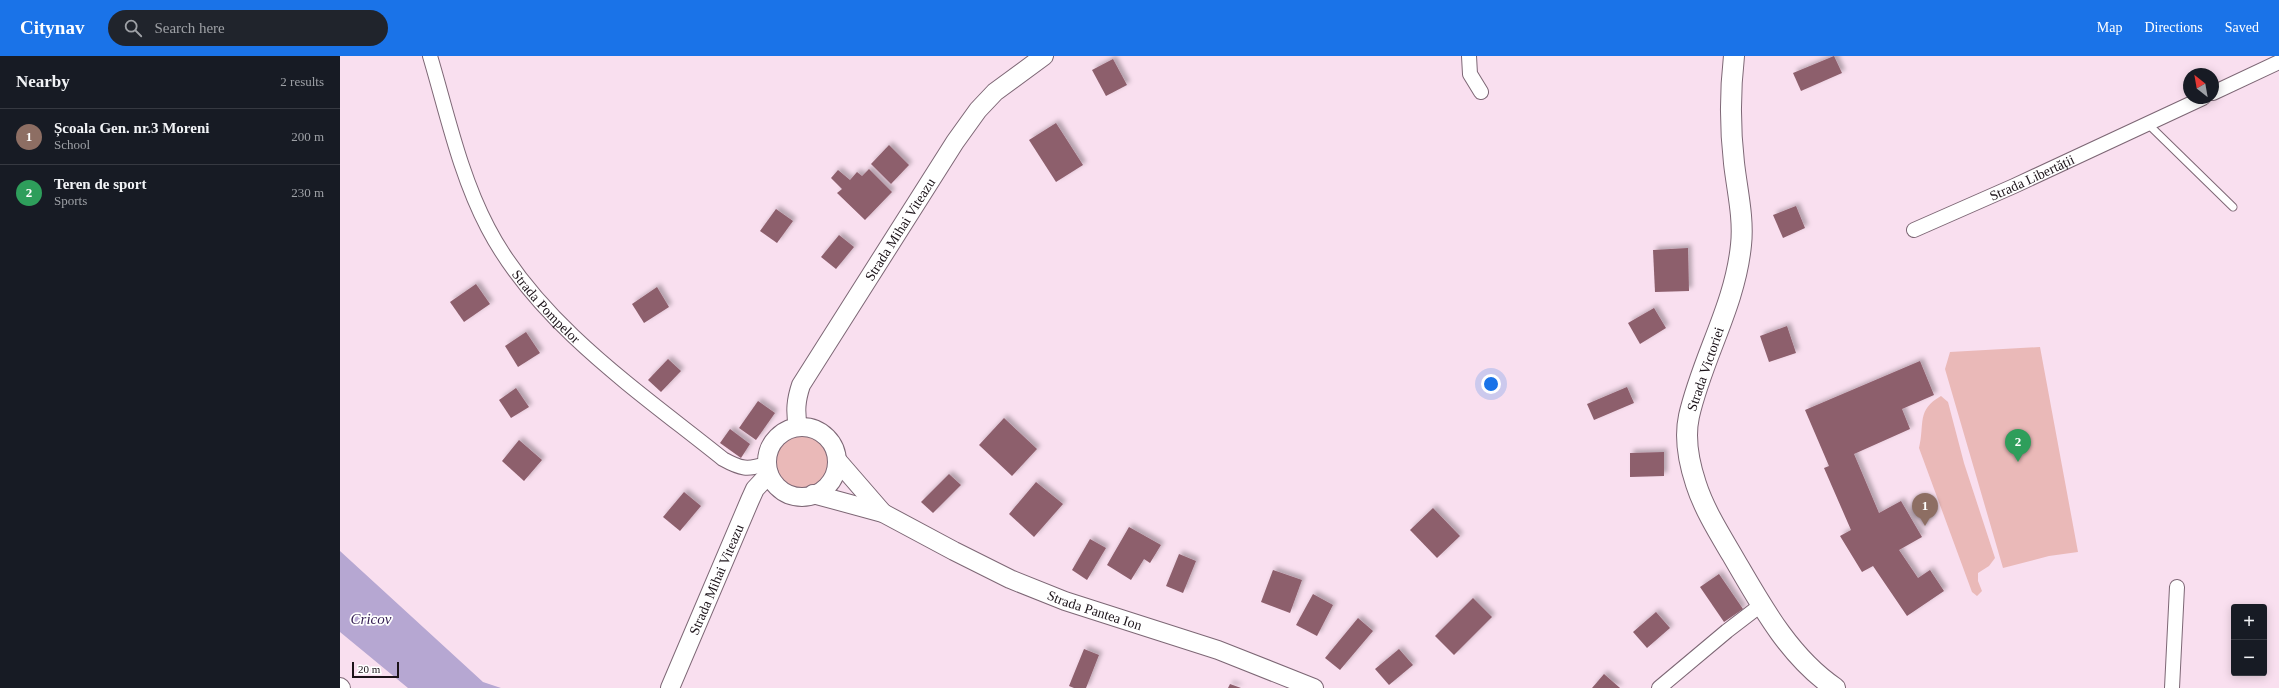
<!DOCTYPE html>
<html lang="en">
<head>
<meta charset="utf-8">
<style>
  body { margin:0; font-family:Georgia,serif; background:#20242c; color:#f1f3f6 }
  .controls { position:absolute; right:12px; bottom:12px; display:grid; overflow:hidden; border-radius:4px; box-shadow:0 2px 10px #0003 }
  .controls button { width:36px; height:36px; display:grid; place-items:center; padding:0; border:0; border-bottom:1px solid #363941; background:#171b24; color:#f1f3f6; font:20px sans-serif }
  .compass { position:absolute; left:1843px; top:12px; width:36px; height:36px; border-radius:50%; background:#171b24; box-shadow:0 2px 10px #0003; rotate:329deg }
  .scale { position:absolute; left:12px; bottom:10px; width:47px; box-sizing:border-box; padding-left:4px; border:2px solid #1c1319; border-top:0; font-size:11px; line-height:14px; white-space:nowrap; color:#1c1319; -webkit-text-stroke:3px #fff; paint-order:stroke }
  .you { position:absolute; left:1151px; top:328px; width:14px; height:14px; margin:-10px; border:3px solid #fff; border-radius:50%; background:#1a73e8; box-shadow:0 0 0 6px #1a73e833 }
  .badge { display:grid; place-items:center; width:26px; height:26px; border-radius:50%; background:#1a73e8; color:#fff; font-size:13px; font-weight:700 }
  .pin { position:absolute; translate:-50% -33px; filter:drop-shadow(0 1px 2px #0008) }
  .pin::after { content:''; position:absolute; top:21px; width:14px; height:12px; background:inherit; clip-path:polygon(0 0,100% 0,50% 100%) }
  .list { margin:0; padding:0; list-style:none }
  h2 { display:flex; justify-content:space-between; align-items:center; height:52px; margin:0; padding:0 16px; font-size:17px }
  h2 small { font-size:13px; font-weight:400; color:#9ea1a6 }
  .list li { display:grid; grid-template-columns:26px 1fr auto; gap:12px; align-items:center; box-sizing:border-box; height:56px; padding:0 16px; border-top:1px solid #363941 }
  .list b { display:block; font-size:15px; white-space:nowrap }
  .list p { margin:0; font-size:13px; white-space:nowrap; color:#9ea1a6 }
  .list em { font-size:13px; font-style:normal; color:#9ea1a6 }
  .icon { flex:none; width:22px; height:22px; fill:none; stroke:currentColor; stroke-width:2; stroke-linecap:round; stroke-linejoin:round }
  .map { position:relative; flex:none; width:1939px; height:632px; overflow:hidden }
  header { display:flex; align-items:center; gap:24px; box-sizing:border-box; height:56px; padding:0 20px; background:#1a73e8; color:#fff }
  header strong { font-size:19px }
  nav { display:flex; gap:22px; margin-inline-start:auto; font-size:14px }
  .search { width:280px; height:36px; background:#20242c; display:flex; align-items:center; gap:10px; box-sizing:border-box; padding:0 14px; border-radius:22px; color:#9ea1a6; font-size:15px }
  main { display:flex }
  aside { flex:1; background:#171b24 }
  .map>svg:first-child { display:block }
</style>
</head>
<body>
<header>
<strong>Citynav</strong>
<div class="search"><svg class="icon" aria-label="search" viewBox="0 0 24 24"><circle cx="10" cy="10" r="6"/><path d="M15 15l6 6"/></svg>Search here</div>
<nav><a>Map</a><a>Directions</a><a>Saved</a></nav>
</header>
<main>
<aside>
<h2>Nearby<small>2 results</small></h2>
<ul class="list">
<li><span class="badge" style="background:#8d6e63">1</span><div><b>Școala Gen. nr.3 Moreni</b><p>School</p></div><em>200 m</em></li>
<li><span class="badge" style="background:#2e9e5b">2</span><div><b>Teren de sport</b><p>Sports</p></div><em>230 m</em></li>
</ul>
</aside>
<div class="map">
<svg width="1939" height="632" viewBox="0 0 1939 632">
  <defs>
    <filter id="shadow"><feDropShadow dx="3.5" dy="-3.5" stdDeviation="2" flood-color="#0004"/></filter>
  </defs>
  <rect width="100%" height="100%" fill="#f9dfef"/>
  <!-- green -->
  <g fill="#eab9b8">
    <path d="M1700 291 1738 496 1709 500 1663 512 1605 313 1610 296Z"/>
    <path d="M1601 340 1608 346 1624 407 1655 502 1649 510 1638 517V525L1642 535 1637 540 1632 536 1579 392C1585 368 1576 354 1601 340Z"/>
    <circle cx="461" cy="406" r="28"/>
  </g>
  <!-- water -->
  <path fill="#b6a7d2" d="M0 495 143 626 161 632H68L0 576Z"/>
  <!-- building -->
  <g fill="#8d5e6c" filter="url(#shadow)">
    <path d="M1494 0 1502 17 1461 35 1453 17Z"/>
    <path d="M773 3 787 29 766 40 752 14Z"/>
    <path d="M716 67 743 109 716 126 689 84Z"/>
    <path d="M549 89 569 109 551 128 531 108Z"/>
    <path d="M529 113 552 136 525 164 497 137 502 133 491 122 498 114 510 124 517 116 522 120Z"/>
    <path d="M1456 150 1465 172 1443 182 1433 159Z"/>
    <path d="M436 153 453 165 437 187 420 175Z"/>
    <path d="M499 179 514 191 496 213 481 201Z"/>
    <path d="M1348 192 1349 235 1315 236 1313 194Z"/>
    <path d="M136 228 150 248 124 266 110 246Z"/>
    <path d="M317 231 329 251 304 267 292 248Z"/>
    <path d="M1314 252 1326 272 1300 288 1288 267Z"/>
    <path d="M1447 270 1456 297 1429 306 1420 280Z"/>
    <path d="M186 276 200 297 178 311 165 290Z"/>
    <path d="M328 303 341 315 321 336 308 324Z"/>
    <path d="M1580 305 1594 339 1562 353 1570 373 1514 398 1539 457 1561 445 1582 481 1559 494 1578 522 1590 514 1604 535 1567 560 1533 510 1522 516 1500 480 1511 474 1484 412 1489 410 1465 354Z"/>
    <path d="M1287 331 1294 347 1254 364 1247 348Z"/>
    <path d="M176 332 189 351 171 362 159 344Z"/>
    <path d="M418 345 435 357 416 384 399 372Z"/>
    <path d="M664 362 697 393 672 420 639 389Z"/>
    <path d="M390 373 410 388 401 402 380 387Z"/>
    <path d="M179 384 202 404 184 425 162 405Z"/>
    <path d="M1324 396V420L1290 421V397Z"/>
    <path d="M609 418 621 429 593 457 581 446Z"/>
    <path d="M696 426 723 448 694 481 669 458Z"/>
    <path d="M344 436 361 450 340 475 323 461Z"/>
    <path d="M1093 452 1120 480 1097 502 1070 474Z"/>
    <path d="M789 471 821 489 810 507 804 503 791 524 767 509Z"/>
    <path d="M750 483 766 492 747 524 732 514Z"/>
    <path d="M839 498 856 505 843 537 826 530Z"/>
    <path d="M933 514 962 524 950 557 921 546Z"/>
    <path d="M1379 518 1403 553 1384 566 1360 531Z"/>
    <path d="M973 538 993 549 977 580 956 569Z"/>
    <path d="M1133 542 1152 561 1114 599 1095 580Z"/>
    <path d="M1316 556 1330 572 1307 592 1293 576Z"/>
    <path d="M1018 562 1033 575 1000 614 985 602Z"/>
    <path d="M744 593 759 599 746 632H734L729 630Z"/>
    <path d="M1059 593 1073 609 1049 629 1035 613Z"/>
    <path d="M1264 618 1280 632H1252Z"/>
    <path d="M890 628 901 632H888Z"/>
  </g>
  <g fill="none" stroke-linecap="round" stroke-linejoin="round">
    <defs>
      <path id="service" d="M1808 68 1893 151"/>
      <g id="minor">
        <path id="s1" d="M90 0C107 57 120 119 148 172 198 268 301 337 383 403 401 413 407 414 427 408"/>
        <path d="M1129 0 1130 18 1141 36"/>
        <path d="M1873 37 1939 6"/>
        <path id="s2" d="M1574 174 1674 130 1863 42"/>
        <path d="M1319 632 1387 575 1421 549"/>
        <path d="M1832 632 1837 531"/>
      </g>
      <g id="tertiary">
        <path id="s3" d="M458 371C455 355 456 344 461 329L615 86 638 54 655 36 704 0"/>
        <circle cx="462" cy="406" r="35"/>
        <path d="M497 404 543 457"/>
        <path id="s4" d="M473 438 543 457 614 495 670 523 725 545 878 594 974 632"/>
        <path d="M0 631 1 632"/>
        <path id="s5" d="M330 632 410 444 415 433 429 418"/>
      </g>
      <path id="secondary" d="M1394 0C1390 35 1390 72 1394 107 1397 134 1404 162 1401 189 1395 250 1362 302 1349 360 1344 383 1349 407 1356 428 1364 453 1379 477 1392 499 1420 547 1448 600 1495 632"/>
    </defs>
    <!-- service casing -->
    <use href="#service" stroke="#7d6775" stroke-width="9"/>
    <!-- minor casing -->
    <use href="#minor" stroke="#7d6775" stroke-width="16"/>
    <!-- tertiary casing -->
    <use href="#tertiary" stroke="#7d6775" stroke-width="20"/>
    <!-- secondary casing -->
    <use href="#secondary" stroke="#7d6775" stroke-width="22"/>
    <!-- service -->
    <use href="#service" stroke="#fff" stroke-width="7"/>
    <!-- minor -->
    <use href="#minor" stroke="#fff" stroke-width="14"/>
    <!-- tertiary -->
    <use href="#tertiary" stroke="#fff" stroke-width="18"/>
    <!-- secondary -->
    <use href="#secondary" stroke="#fff" stroke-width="20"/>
  </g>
  <g text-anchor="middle" stroke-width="3.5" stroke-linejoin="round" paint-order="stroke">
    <!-- street labels -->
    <g font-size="14" fill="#1c1319" stroke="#fff">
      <text dy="5" stroke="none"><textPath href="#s2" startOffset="129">Strada Libertății</textPath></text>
      <text dy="5" stroke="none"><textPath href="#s3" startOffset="227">Strada Mihai Viteazu</textPath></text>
      <text dy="5" stroke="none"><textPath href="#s1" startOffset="280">Strada Pompelor</textPath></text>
      <text transform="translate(1365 313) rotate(-71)" y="5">Strada Victoriei</text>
      <text dy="5" stroke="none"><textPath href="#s5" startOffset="118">Strada Mihai Viteazu</textPath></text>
      <text dy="5" stroke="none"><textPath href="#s4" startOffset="306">Strada Pantea Ion</textPath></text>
    </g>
    <!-- water labels -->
    <g font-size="15" font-style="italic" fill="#341e53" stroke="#fff">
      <text x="31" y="568">Cricov</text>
    </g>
  </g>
</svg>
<div class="controls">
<button>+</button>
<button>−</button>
</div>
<svg class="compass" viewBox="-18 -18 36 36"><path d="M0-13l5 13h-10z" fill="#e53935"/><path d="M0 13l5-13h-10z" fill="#9ea1a6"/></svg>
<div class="scale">20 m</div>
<div class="you"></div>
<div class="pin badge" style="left:1585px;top:470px;background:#8d6e63">1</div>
<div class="pin badge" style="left:1678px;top:406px;background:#2e9e5b">2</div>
</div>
</main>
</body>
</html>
